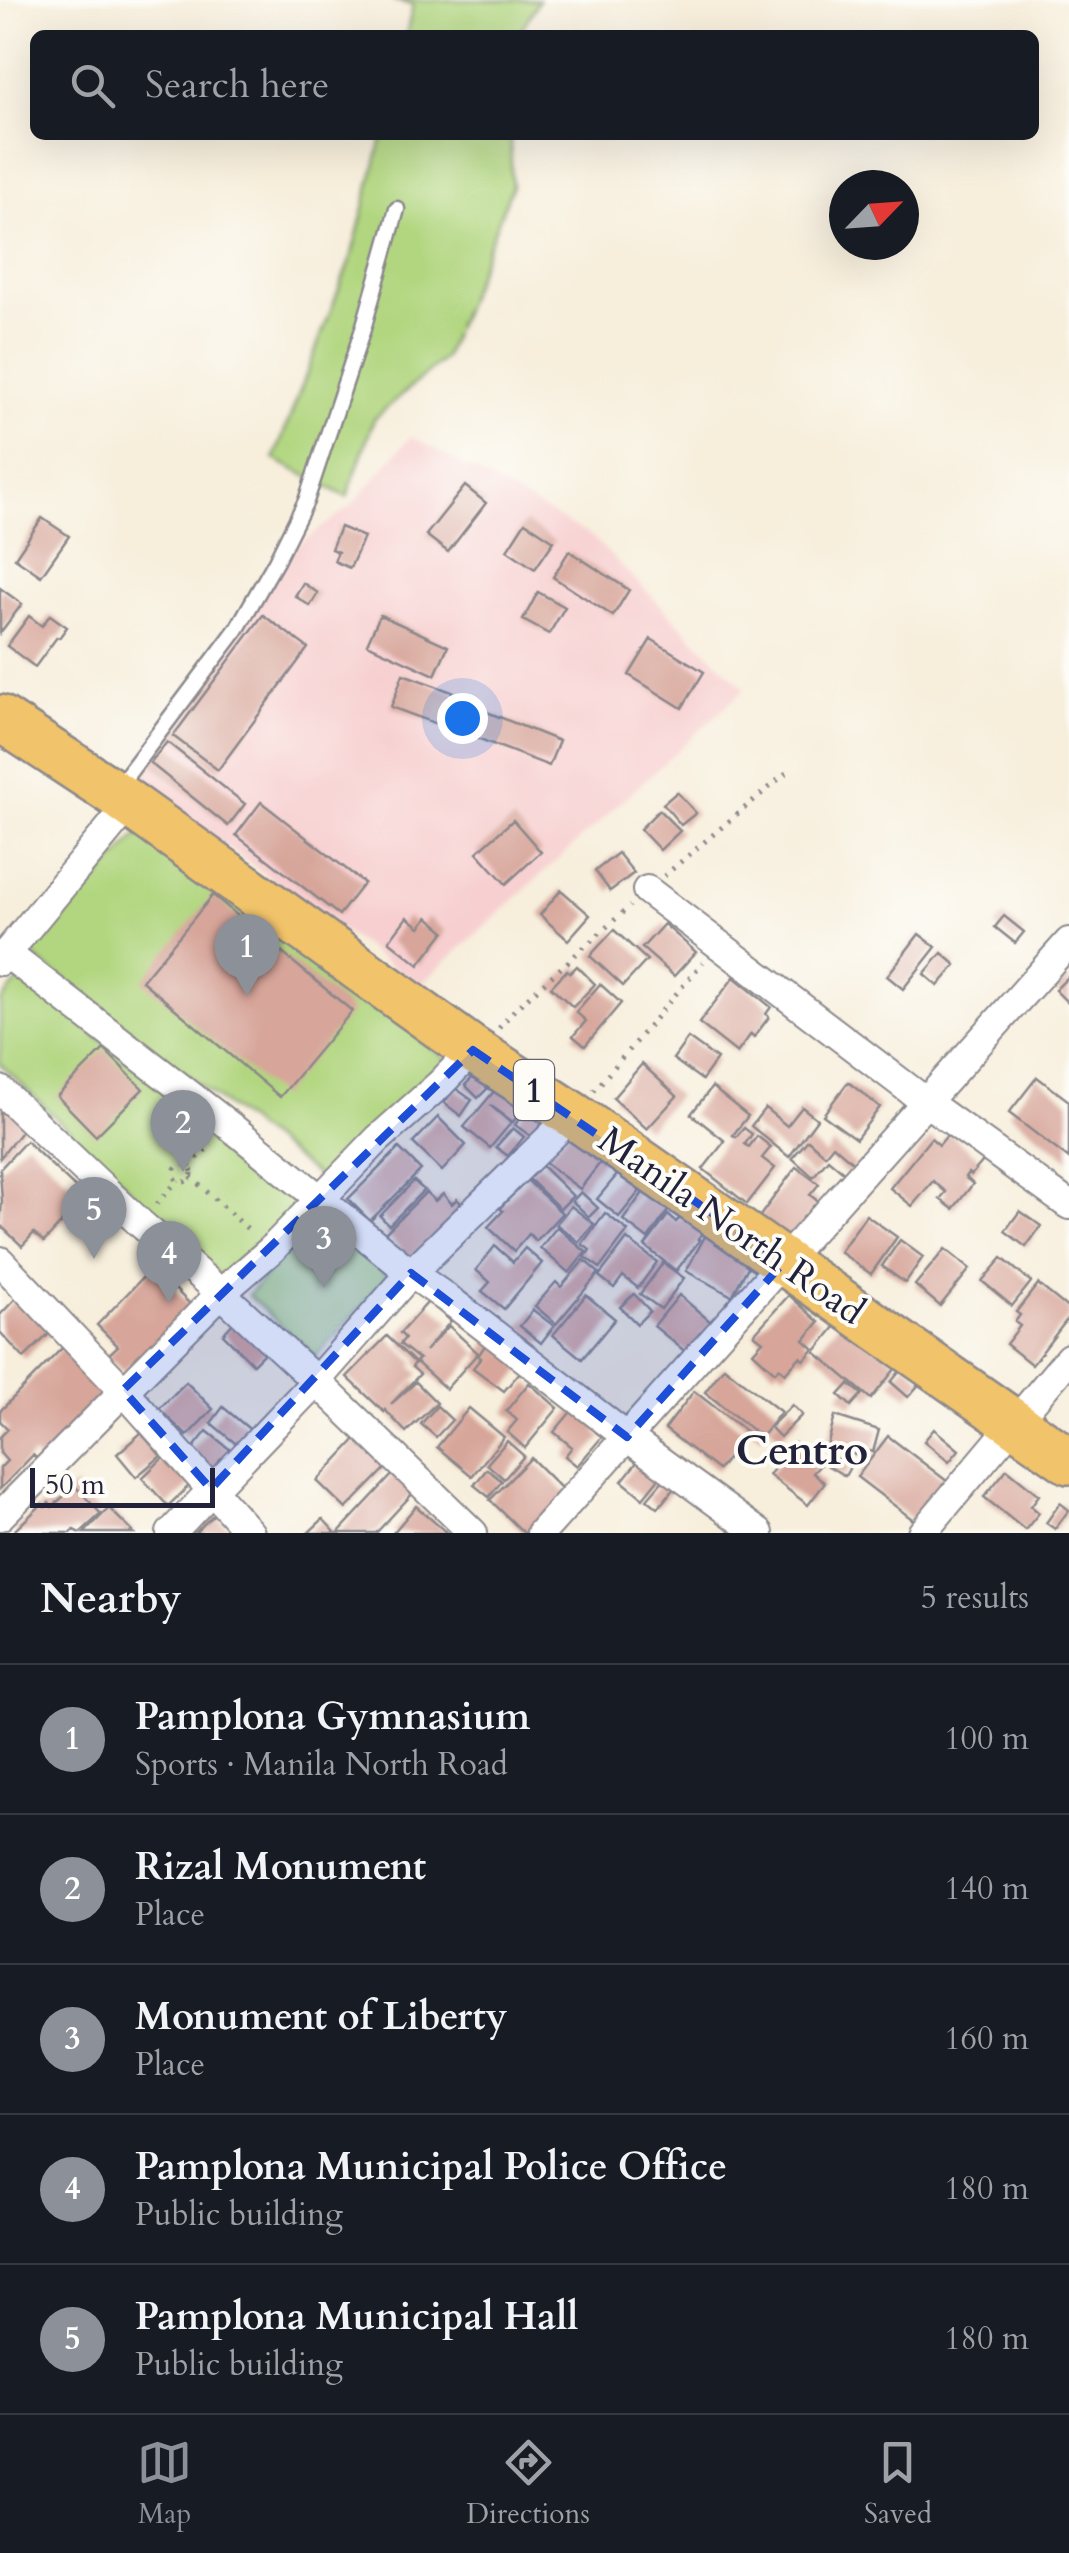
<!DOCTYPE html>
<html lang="en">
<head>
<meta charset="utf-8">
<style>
  body { margin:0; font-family:Cardo,serif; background:#20242c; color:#f1f3f6 }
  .compass { position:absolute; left:829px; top:170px; width:90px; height:90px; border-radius:50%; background:#171b24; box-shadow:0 10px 40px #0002; rotate:65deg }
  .scale { position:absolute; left:30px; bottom:25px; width:185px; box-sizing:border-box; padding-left:10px; border:5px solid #22223b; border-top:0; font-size:28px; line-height:35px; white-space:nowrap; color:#22223b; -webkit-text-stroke:8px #fdfcf7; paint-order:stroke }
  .you { position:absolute; left:462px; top:718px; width:35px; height:35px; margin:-25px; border:8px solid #fff; border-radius:50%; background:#1a73e8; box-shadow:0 0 0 15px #1a73e833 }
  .badge { display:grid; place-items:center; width:65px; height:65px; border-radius:50%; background:#8c9099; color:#fff; font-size:32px; font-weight:700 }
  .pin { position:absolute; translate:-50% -82px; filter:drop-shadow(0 2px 5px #0008) }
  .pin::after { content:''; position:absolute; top:52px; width:35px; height:30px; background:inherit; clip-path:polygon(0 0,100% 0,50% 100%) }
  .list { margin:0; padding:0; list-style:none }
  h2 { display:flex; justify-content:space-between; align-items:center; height:130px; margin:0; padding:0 40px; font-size:42px }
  h2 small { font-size:32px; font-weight:400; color:#9ea1a6 }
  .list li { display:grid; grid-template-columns:65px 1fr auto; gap:30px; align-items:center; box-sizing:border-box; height:150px; padding:0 40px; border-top:2px solid #363941 }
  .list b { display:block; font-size:38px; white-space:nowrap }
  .list p { margin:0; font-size:32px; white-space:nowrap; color:#9ea1a6 }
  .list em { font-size:32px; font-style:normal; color:#9ea1a6 }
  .icon { flex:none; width:55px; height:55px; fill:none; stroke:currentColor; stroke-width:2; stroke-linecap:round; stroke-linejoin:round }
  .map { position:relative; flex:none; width:1069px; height:1533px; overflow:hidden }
  .search { position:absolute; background:#171b24; box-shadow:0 10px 40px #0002; left:30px; right:30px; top:30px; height:110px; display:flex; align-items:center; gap:25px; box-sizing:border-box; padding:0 35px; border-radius:15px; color:#9ea1a6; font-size:38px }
  .sheet { height:880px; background:#171b24 }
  nav { display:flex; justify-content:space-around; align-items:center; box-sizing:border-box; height:140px; border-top:2px solid #363941; background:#171b24; font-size:28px; color:#9ea1a6 }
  nav a { display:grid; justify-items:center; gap:5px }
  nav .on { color:#8c9099 }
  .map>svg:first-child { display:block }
</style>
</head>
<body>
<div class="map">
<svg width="1069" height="1533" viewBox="0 0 1069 1533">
  <rect width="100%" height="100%" fill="#fdfcf7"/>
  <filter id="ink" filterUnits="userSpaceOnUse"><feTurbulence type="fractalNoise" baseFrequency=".01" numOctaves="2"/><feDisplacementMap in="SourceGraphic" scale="20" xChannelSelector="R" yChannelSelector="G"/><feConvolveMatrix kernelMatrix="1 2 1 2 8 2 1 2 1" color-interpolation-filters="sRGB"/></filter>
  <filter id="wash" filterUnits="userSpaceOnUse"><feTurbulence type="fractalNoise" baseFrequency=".0048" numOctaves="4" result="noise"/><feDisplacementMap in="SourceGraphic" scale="40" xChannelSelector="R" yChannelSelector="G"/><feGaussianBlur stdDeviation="2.25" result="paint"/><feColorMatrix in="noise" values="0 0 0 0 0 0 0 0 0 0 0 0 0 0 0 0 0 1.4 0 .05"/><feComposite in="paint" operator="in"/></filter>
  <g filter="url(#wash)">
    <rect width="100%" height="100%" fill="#f7eedb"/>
    <!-- built -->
    <path fill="#f7cfd0" d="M411 436 592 537 745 689 419 986 133 778 297 546 352 505Z"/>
    <!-- green -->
    <g fill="#b1d67f" stroke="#6a7c5d" stroke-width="2.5">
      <path d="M392 0H539L518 35H406L413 5Z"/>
      <path d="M383 135H510L512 186 444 358 374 419 347 497 274 459 351 258Z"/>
      <path d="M142 830 245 895 456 1067 324 1181 30 954Z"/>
      <path d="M23 976 305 1206 222 1278 0 1064V1002Z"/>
      <path d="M322 1214 389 1276 315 1357 248 1295Z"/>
    </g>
    <g id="blocks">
      <!-- building -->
      <g fill="#d7a59a">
        <path d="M465 486 486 503 448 552 426 535Z"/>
        <path d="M42 518 69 536 41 576 15 558Z"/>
        <path d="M525 522 554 541 535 569 507 550Z"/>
        <path d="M340 527 364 537 350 568 334 561 338 552 331 549Z"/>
        <path d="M569 551 629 590 613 616 553 577Z"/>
        <path d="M303 583 318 593 310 606 295 596Z"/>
        <path d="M0 588 22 604 0 633Z"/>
        <path d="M538 592 565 607 549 634 523 620Z"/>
        <path d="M50 615 67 627 59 638 57 637 35 667 7 646 29 616 42 626Z"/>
        <path d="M263 615 308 648 218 770 173 736Z"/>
        <path d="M380 615 448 646 435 675 367 644Z"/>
        <path d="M651 639 704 672 682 708 629 675Z"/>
        <path d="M403 674 463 696 450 729 391 707Z"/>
        <path d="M472 706 559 741 549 766 462 732Z"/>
        <path d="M167 742 245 804 228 826 150 763Z"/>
        <path d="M677 792 696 813 681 825 663 804Z"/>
        <path d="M261 802 364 883 339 915 236 835Z"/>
        <path d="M659 810 680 831 660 850 640 829Z"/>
        <path d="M513 820 541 852 506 884 477 852Z"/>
        <path d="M618 853 634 873 610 891 595 871Z"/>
        <path d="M561 890 590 915 568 940 540 915Z"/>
        <path d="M213 895 352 1011 280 1097 142 981Z"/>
        <path d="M1004 916 1024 932 1015 943 995 927Z"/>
        <path d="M407 917 420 927 428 917 445 931 419 965 389 941Z"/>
        <path d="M664 924 696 952 674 976 642 948Z"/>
        <path d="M614 930 647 960 623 986 590 956Z"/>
        <path d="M919 934 936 947 903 989 887 976Z"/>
        <path d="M942 953 956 965 938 986 924 974Z"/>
        <path d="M577 966 595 984 573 1007 551 987 567 970 570 973Z"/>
        <path d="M1069 976V1004L1055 990Z"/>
        <path d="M734 977 771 1007 766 1014 769 1017 754 1037 751 1034 737 1053 699 1023Z"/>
        <path d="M600 984 621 1003 585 1046 573 1036 586 1021 576 1012Z"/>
        <path d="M688 1038 717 1059 702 1080 673 1059Z"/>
        <path d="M104 1049 143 1089 96 1136 57 1096Z"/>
        <path d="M487 1063 500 1076 478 1098 465 1085Z"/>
        <path d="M642 1064 677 1096 647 1129 613 1098Z"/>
        <path d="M1037 1077 1069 1101V1159L1009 1113Z"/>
        <path d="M502 1082 528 1101 513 1122 490 1105 511 1123 490 1148 464 1127Z"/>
        <path d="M848 1082 880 1107 856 1139 823 1115Z"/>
        <path d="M712 1087 748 1116 733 1135 736 1137 744 1128 752 1134 745 1144 749 1147 757 1136 771 1147 762 1158 775 1168 747 1204 703 1169 725 1141 691 1114Z"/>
        <path d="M455 1088 472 1100 461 1116 444 1103Z"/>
        <path d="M0 1101 28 1123 0 1158Z"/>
        <path d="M530 1102 548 1115 532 1137 515 1125Z"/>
        <path d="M802 1107 817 1119 789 1157 751 1126 765 1108 787 1126Z"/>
        <path d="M438 1117 466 1145 442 1171 413 1143Z"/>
        <path d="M571 1127 606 1155 580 1189 544 1162Z"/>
        <path d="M513 1128 524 1137 508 1156 496 1147Z"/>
        <path d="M949 1133 983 1161 971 1175 968 1173 965 1177 973 1184 953 1209 940 1199 946 1192 933 1181 912 1206 890 1188 931 1138 939 1145Z"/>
        <path d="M808 1140 825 1155 833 1145 856 1165 847 1175 828 1159 813 1177 792 1158Z"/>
        <path d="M26 1141 85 1197 44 1242 34 1233 22 1246 0 1225 2 1202 0 1169Z"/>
        <path d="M399 1148 421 1170 370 1221 348 1199Z"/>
        <path d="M539 1163 573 1196 560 1209 526 1176Z"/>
        <path d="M627 1163 648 1181 619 1217 597 1199Z"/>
        <path d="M796 1167 819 1184 810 1195 819 1202 788 1244 757 1220Z"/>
        <path d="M527 1180 562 1213 536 1241 529 1234 514 1251 488 1227 503 1211 500 1208Z"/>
        <path d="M414 1181 424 1190 389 1225 380 1216Z"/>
        <path d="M650 1183 675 1201 648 1239 623 1220Z"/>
        <path d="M426 1192 435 1201 443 1194 452 1204 457 1199 466 1209 409 1258 385 1233Z"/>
        <path d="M581 1192 598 1208 589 1217 572 1201Z"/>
        <path d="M571 1206 594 1224 579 1242 556 1224Z"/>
        <path d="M1020 1211 1041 1226 1026 1247 1005 1231Z"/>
        <path d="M605 1213 628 1231 600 1268 585 1257 590 1250 582 1244Z"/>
        <path d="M668 1215 676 1222 682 1216 703 1233 698 1239 700 1240 676 1271 645 1246Z"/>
        <path d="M866 1215 897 1237 871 1274 840 1252Z"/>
        <path d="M557 1227 586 1252 569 1273 540 1248Z"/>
        <path d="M708 1231 754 1256 732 1296 686 1271Z"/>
        <path d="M627 1239 657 1262 638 1288 623 1276 614 1288 599 1276Z"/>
        <path d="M900 1240 923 1257 905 1283 882 1266Z"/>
        <path d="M495 1246 513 1262 525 1248 542 1263 504 1309 482 1291 490 1282 476 1270Z"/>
        <path d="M945 1249 970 1269 940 1306 915 1285Z"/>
        <path d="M1002 1258 1031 1282 1012 1306 982 1281Z"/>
        <path d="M584 1260 599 1273 556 1324 535 1306 556 1282 561 1287Z"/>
        <path d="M663 1263 684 1278 661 1309 640 1294Z"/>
        <path d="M153 1267 193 1307 137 1364 133 1361 123 1372 107 1356 118 1346 97 1325Z"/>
        <path d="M1038 1284 1069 1309V1317L1032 1365 1006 1344 1020 1326 1015 1322 1020 1315 1016 1312Z"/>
        <path d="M634 1294 650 1311 637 1324 620 1307Z"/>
        <path d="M19 1295 53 1330 24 1358 0 1332V1315Z"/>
        <path d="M586 1295 615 1319 582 1359 553 1335Z"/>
        <path d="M679 1295 712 1323 688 1354 654 1326Z"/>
        <path d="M789 1295 819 1322 804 1340 814 1349 804 1360 800 1357 785 1373 779 1368 775 1372 753 1352 763 1341 754 1334Z"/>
        <path d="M428 1302 451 1321 425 1351 449 1326 478 1353 446 1389 416 1362 419 1359 400 1344 405 1338 400 1333Z"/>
        <path d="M533 1310 554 1326 541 1343 520 1326Z"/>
        <path d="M241 1315 272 1345 253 1364 223 1334Z"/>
        <path d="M843 1317 899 1364 871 1399 815 1352Z"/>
        <path d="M387 1336 415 1363 412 1367 420 1374 391 1404 416 1382 437 1403 406 1432 385 1410 384 1412 347 1377Z"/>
        <path d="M490 1338 526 1365 504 1391 473 1368 481 1358 478 1356Z"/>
        <path d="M63 1347 111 1395 42 1464 33 1455 0 1489V1468L7 1461 0 1453V1437L8 1429 0 1421V1411Z"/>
        <path d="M906 1364 923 1380 908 1397 891 1382Z"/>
        <path d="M724 1367 781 1412 761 1437 705 1392Z"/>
        <path d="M186 1382 213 1409 187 1436 159 1409Z"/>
        <path d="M529 1383 558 1408 525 1448 507 1432 517 1420 506 1411Z"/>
        <path d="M849 1384 862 1394 851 1406 839 1395Z"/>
        <path d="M694 1391 748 1433 718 1470 665 1429Z"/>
        <path d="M792 1405 802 1415 780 1437 770 1427Z"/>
        <path d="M437 1406 452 1420 436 1437 421 1424Z"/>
        <path d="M223 1407 254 1433 241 1448 211 1423Z"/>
        <path d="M575 1407 600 1427 596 1432 602 1437 577 1466 565 1456 572 1447 554 1432Z"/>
        <path d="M469 1408 504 1437 472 1476 437 1447Z"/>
        <path d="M835 1416 879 1430 873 1452 861 1449 859 1456 827 1447Z"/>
        <path d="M934 1429 959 1450 949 1462 924 1441Z"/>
        <path d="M207 1431 233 1452 215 1472 191 1451Z"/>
        <path d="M141 1433 161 1456 136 1477 117 1454Z"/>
        <path d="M359 1436 389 1465 346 1509 317 1481Z"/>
        <path d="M888 1436 952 1485 920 1525 857 1477Z"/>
        <path d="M507 1441 524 1456 504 1479 487 1464Z"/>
        <path d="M795 1443 821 1464 813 1473 825 1483 808 1505 769 1475Z"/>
        <path d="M830 1454 850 1467 845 1476 825 1464Z"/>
        <path d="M166 1455 192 1483 168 1506 142 1478Z"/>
        <path d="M642 1456 663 1473 643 1498 622 1481Z"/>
        <path d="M531 1458 569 1496 533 1533H524L490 1500Z"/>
        <path d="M487 1469 502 1481 489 1497 474 1485Z"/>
        <path d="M1007 1469 1039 1495 1031 1506 1039 1513 1025 1530 984 1497Z"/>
        <path d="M394 1473 414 1492 376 1533H338Z"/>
        <path d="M665 1478 675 1487 658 1508 647 1499Z"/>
        <path d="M75 1486 101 1514 80 1533 74 1530 71 1533H18L15 1530 42 1504 45 1507 49 1503 52 1507Z"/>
        <path d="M1060 1503 1069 1510 1055 1529 1046 1523Z"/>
        <path d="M416 1506 447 1533H393Z"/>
        <path d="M109 1508 134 1533H84Z"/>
        <path d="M214 1514 233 1533H195Z"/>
        <path d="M323 1519 336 1533H308Z"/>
      </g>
    </g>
  </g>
  <g filter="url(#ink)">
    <use href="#blocks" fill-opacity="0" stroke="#8c888b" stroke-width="2.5"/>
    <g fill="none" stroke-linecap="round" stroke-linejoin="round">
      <defs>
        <path id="service" d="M118 787 237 629 276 561 306 501 363 329 397 209"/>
        <g id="minor">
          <path d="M647 890 926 1102 1069 1205"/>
          <path d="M6 953 230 1126 411 1273 455 1304 627 1437 759 1533"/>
          <path d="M0 961 129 805"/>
          <path d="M0 1090 140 1223 221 1293 316 1381 473 1533"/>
          <path d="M0 1261 123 1390 250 1533"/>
          <path d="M0 1516 221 1293 271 1250 378 1139 440 1084 473 1050"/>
          <path d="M171 1533 316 1381 411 1273 573 1115"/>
          <path d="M541 1533 1069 942"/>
          <path d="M922 1533 1069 1358"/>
        </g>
        <path id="trunk" d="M0 718 114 793 473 1050 573 1115 1069 1461"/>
      </defs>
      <!-- service casing -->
      <use href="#service" stroke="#8c888b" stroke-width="19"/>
      <!-- minor casing -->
      <use href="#minor" stroke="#8c888b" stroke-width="32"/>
      <!-- trunk casing -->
      <use href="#trunk" stroke="#8c888b" stroke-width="50"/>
      <!-- path -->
      <g stroke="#8c888b" stroke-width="5" stroke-dasharray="2.5 8" stroke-linecap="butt">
        <path d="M664 876 792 768"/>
        <path d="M499 1028 515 1009 630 906"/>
        <path d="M594 1091 703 962"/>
        <circle cx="183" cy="1173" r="9"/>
        <path d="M189 1166 212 1144"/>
        <path d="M191 1177 251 1232"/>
        <path d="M157 1204 178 1180"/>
      </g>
      <!-- service -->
      <use href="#service" stroke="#fff" stroke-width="14"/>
      <!-- minor -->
      <use href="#minor" stroke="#fff" stroke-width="28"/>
      <!-- trunk -->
      <use href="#trunk" stroke="#f1c36a" stroke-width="45"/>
    </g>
  </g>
  <!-- marked area -->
  <path fill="#1d4ed8" fill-opacity="0.2" stroke="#1d4ed8" stroke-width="8" stroke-dasharray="20 12" stroke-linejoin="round" d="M473 1050 784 1262 627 1437 411 1273 211 1489 123 1390Z"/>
  <g text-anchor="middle" stroke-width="8" stroke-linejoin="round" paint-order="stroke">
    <!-- shield labels -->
    <rect fill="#fdfcf7" stroke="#646373" stroke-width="2.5" x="514" y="1060" width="40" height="60" rx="8"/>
    <g font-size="35" font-weight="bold" fill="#22223b">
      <text x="534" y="1102">1</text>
    </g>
    <!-- street labels -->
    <g font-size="38" fill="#22223b" stroke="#fdfcf7">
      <text transform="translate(732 1225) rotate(35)" y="13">Manila North Road</text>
    </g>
    <!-- quarter labels -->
    <g font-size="42" font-weight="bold" fill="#22223b" stroke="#fdfcf7">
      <text x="802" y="1464">Centro</text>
    </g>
  </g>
</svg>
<svg class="compass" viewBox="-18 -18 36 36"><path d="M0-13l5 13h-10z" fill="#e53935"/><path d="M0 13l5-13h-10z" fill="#9ea1a6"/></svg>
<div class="scale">50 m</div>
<div class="you"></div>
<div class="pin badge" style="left:247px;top:996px">1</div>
<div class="pin badge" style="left:183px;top:1172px">2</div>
<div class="pin badge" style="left:324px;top:1288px">3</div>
<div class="pin badge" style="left:169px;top:1303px">4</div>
<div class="pin badge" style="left:94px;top:1259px">5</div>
<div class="search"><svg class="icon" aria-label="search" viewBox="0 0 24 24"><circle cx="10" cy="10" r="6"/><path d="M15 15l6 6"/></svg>Search here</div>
</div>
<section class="sheet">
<h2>Nearby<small>5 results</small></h2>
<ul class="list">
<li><span class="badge">1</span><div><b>Pamplona Gymnasium</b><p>Sports · Manila North Road</p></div><em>100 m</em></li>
<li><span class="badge">2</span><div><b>Rizal Monument</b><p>Place</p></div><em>140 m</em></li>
<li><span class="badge">3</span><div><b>Monument of Liberty</b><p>Place</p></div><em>160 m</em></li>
<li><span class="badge">4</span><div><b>Pamplona Municipal Police Office</b><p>Public building</p></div><em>180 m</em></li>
<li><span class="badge">5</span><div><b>Pamplona Municipal Hall</b><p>Public building</p></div><em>180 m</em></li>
</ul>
</section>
<nav>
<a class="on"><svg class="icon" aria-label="map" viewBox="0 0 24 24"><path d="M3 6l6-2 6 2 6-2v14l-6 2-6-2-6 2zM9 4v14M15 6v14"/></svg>Map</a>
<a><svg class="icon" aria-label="directions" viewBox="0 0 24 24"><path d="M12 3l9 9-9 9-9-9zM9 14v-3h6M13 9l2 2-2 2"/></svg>Directions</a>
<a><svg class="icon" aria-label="saved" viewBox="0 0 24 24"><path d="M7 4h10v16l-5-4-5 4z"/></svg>Saved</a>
</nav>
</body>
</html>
